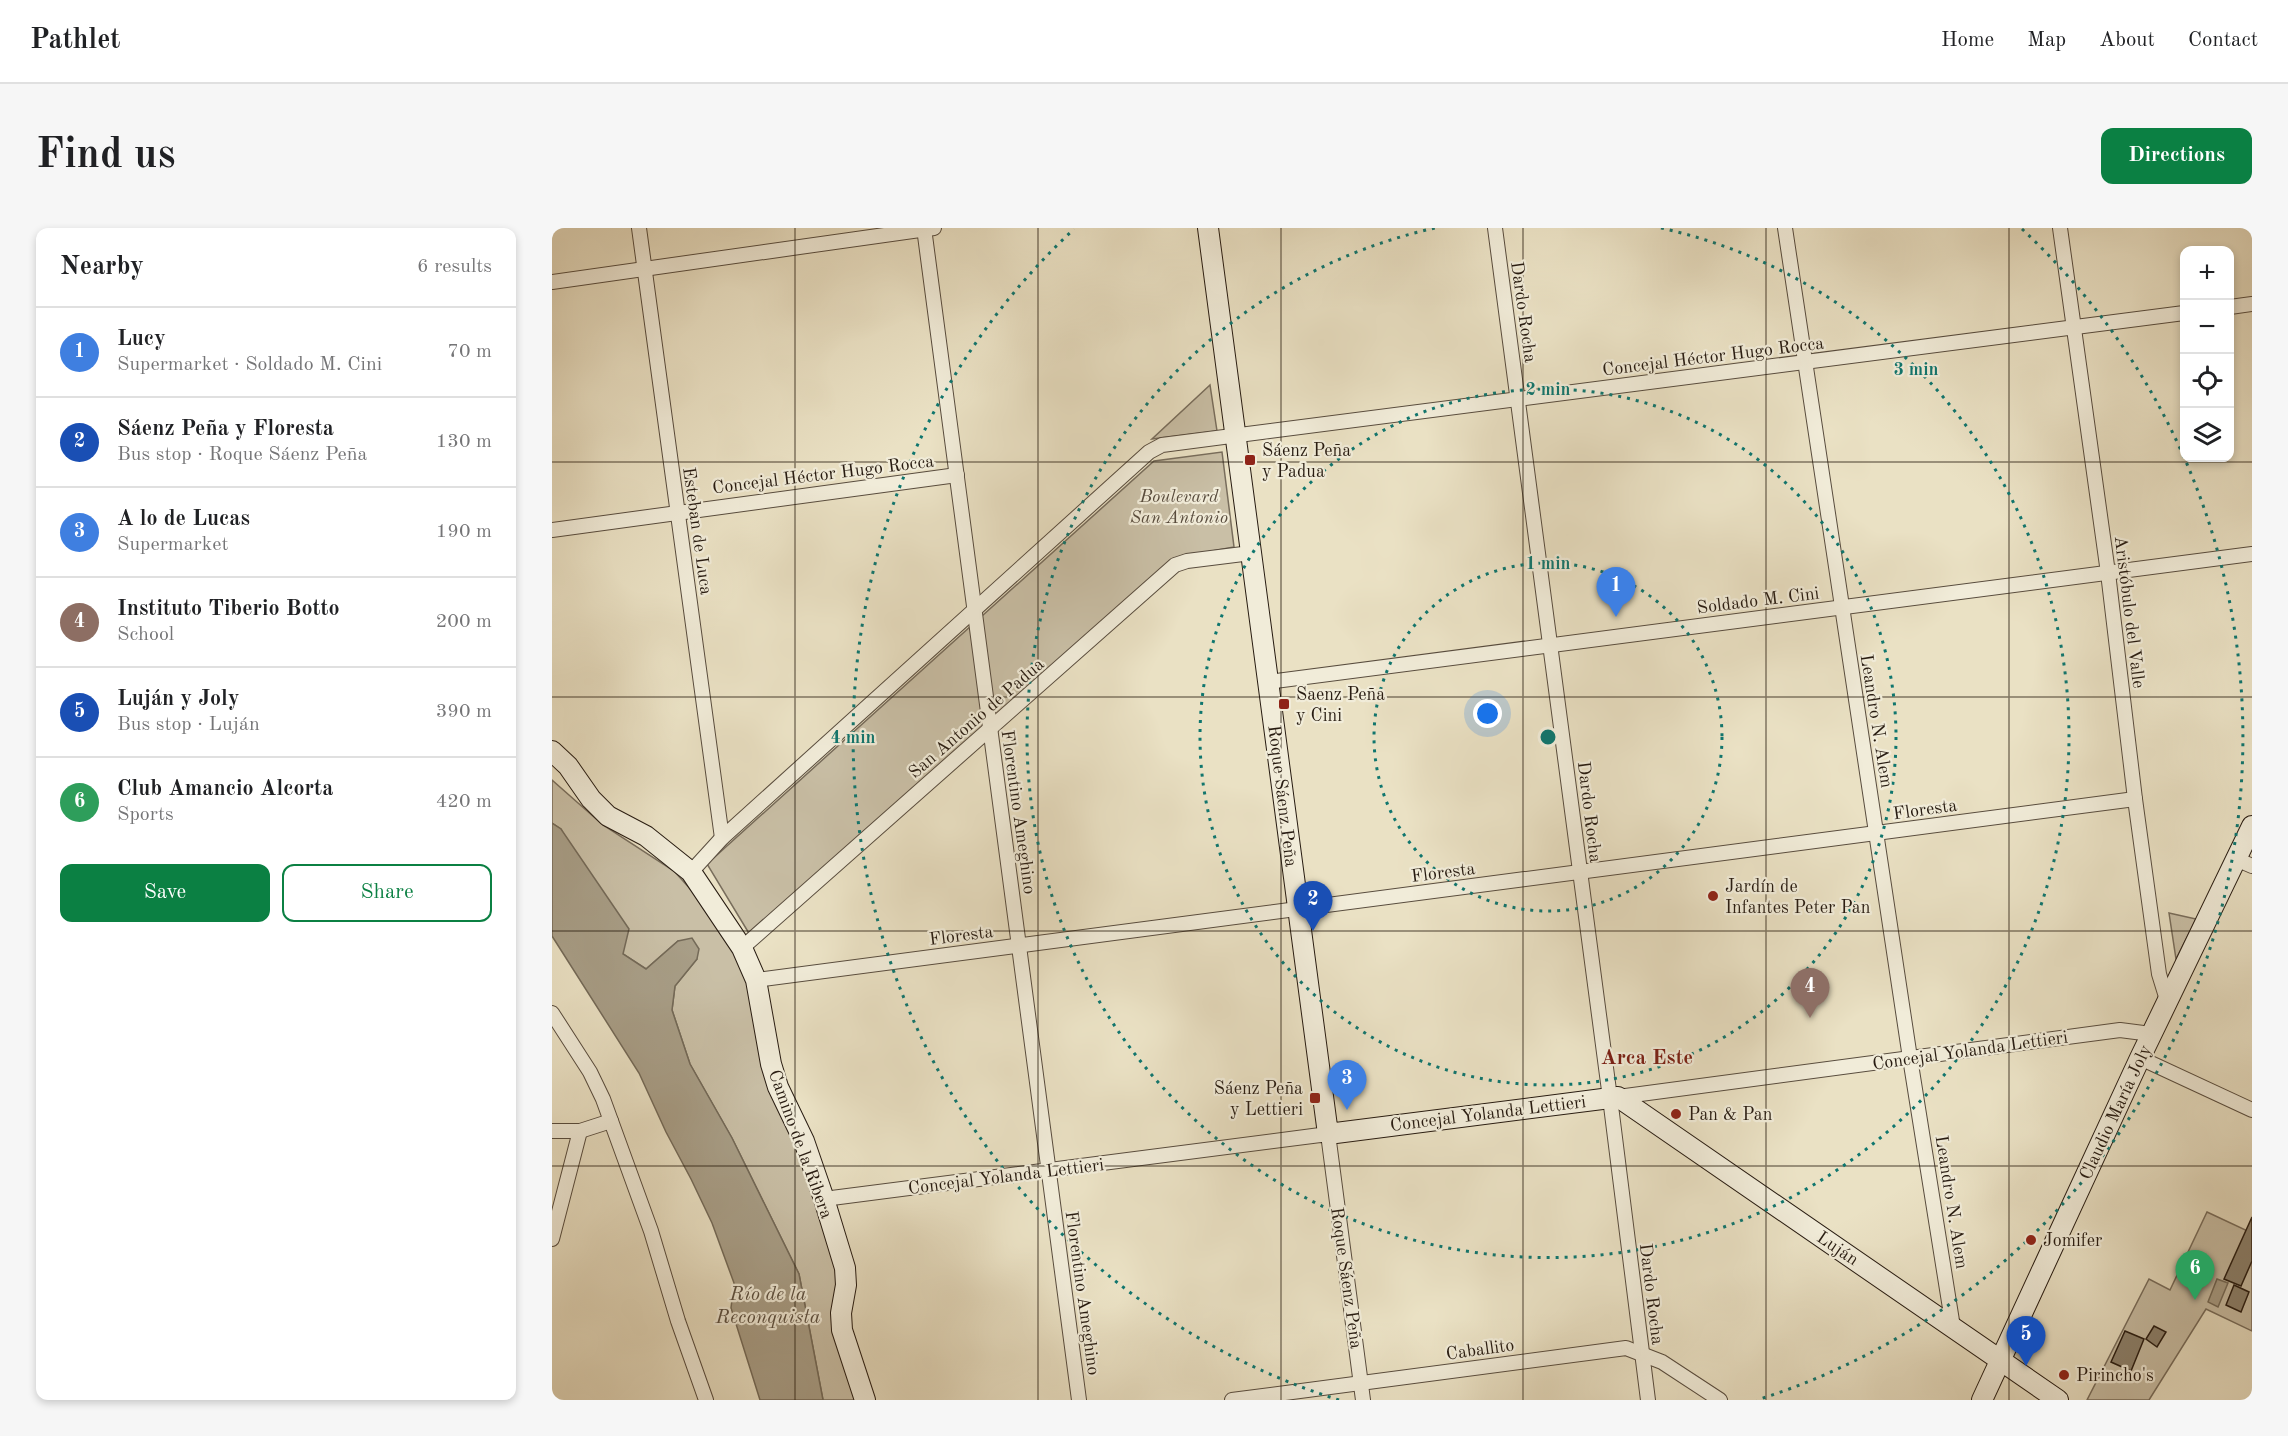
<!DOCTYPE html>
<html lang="en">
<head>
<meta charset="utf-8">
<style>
  body { margin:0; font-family:"Old Standard TT",serif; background:#f6f6f6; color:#202124 }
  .controls { position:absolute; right:18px; top:18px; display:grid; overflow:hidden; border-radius:12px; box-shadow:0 3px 9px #0003 }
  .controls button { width:54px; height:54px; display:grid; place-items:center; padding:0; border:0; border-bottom:2px solid #e0e0e0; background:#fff; color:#202124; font:30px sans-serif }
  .you { position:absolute; left:936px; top:486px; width:21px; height:21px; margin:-15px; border:4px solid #fff; border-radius:50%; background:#1a73e8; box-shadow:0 0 0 9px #1a73e833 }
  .badge { display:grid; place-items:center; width:39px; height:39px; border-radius:50%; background:#0b8043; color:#fff; font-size:20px; font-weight:700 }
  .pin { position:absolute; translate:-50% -50px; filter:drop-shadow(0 2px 3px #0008) }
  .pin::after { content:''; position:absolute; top:32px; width:21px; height:18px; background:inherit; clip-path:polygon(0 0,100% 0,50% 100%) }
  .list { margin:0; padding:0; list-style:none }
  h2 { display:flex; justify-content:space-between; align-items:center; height:78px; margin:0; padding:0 24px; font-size:26px }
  h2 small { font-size:20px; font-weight:400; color:#757577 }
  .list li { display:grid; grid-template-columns:39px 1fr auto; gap:18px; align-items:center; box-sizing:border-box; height:90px; padding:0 24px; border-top:2px solid #e0e0e0 }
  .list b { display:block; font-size:22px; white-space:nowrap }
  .list p { margin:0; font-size:20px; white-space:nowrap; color:#757577 }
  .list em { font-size:20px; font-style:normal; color:#757577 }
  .actions { display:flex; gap:12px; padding:18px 24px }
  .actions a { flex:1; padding:14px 0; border:2px solid #0b8043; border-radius:12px; text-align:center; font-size:21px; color:#0b8043 }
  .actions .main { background:#0b8043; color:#fff }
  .icon { flex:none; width:33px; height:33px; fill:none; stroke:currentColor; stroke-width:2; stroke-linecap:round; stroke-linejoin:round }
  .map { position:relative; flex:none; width:1700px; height:1172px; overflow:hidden; border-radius:12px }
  header { display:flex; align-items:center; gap:36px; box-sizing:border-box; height:84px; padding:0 30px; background:#fff; border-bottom:2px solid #e0e0e0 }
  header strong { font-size:28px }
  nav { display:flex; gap:33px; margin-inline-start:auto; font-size:21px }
  .intro { display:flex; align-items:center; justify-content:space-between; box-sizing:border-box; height:144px; padding:0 36px }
  h1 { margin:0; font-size:42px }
  .button { padding:15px 27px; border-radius:12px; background:#0b8043; color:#fff; font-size:21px; font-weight:700 }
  main { display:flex; gap:36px; padding:0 36px }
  aside { flex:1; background:#fff; border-radius:12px; box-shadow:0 3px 9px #0003 }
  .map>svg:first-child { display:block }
</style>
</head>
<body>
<header>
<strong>Pathlet</strong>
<nav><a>Home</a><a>Map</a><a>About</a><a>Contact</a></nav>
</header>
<div class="intro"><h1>Find us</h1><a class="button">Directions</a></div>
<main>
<aside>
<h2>Nearby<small>6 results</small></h2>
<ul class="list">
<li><span class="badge" style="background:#3f7fe0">1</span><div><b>Lucy</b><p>Supermarket · Soldado M. Cini</p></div><em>70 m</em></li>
<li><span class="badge" style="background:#1a4fb4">2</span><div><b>Sáenz Peña y Floresta</b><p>Bus stop · Roque Sáenz Peña</p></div><em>130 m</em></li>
<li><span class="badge" style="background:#3f7fe0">3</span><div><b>A lo de Lucas</b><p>Supermarket</p></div><em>190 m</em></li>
<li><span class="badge" style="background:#8d6e63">4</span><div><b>Instituto Tiberio Botto</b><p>School</p></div><em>200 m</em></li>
<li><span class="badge" style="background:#1a4fb4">5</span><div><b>Luján y Joly</b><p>Bus stop · Luján</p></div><em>390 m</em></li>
<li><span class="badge" style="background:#2e9e5b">6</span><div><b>Club Amancio Alcorta</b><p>Sports</p></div><em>420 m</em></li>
</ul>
<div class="actions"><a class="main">Save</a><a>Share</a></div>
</aside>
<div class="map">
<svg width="1700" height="1172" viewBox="0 0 1700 1172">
  <rect width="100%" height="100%" fill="#eae1c4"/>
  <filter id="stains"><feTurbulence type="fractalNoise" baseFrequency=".00333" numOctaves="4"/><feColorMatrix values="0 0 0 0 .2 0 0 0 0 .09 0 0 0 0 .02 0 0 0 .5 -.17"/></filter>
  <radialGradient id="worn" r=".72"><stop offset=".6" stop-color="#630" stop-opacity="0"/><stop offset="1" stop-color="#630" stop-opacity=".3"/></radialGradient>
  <!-- green -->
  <g fill="#c9bfa6" stroke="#786d5c" stroke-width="1.5">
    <path d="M658 157 665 203 600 211Z"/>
    <path d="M670 224 682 319 627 329 198 707 155 636 602 233Z"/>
    <path d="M0 552 51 597 122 643 159 684 191 734 286 1036 305 1172H271L247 1046 180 910 138 836 120 782 123 758 145 731 126 713 94 741 71 726 9 601 0 595Z"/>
    <path d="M1617 685 1644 691 1624 731Z"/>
    <path d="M1655 984 1700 1005V1103L1654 1081 1597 1172H1535L1597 1051 1618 1062Z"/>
  </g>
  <!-- water -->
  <g fill="#a89e87" stroke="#746a58" stroke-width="1.5">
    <path d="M0 595 9 601 77 701 71 726 94 741 126 713 140 710 147 721 145 731 123 758 120 782 138 836 180 910 247 1046 271 1172H208L179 1080 182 1055 160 995 139 951 114 904 87 845 0 708Z"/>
    <path d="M1665 1051 1676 1055 1666 1079 1656 1074Z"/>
  </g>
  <!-- building -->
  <g fill="#8c826e" stroke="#271b11" stroke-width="1.5">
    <path d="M1700 989V1033L1689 1058 1672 1051Z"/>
    <path d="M1682 1057 1697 1064 1689 1084 1674 1077Z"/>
    <path d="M1602 1098 1614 1104 1605 1119 1594 1111Z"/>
    <path d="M1573 1103 1592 1111 1579 1143 1559 1134Z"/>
  </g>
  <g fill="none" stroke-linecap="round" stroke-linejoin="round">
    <defs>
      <g id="street">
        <path d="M87 0 170 610"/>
        <path d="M372 0 527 1172"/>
        <path d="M943 0 1058 870 1096 1172"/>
        <path d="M1233 0 1358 830 1401 1099"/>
        <path d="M1508 0 1556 345 1583 571 1607 746 1615 772"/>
        <path d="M0 54 382 0"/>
        <path d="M1678 79 1700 76"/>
        <path d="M0 302 405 247"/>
        <path d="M716 454 1700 326"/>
        <path d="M1684 631 1700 638"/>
        <path d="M139 644 170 610 597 224 610 217 1632 85"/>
        <path d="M190 720 623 337 635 333 699 325"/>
        <path d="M204 752 1583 571"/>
        <path d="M0 785 38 844 51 871 99 1003 126 1093 154 1172"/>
        <path d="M1588 830 1700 882"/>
        <path d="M1066 869 1568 802 1599 806"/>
        <path d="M0 903H28L59 893"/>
        <path d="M272 971 776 906 811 1172"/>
        <path d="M0 1011 28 903"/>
        <path d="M680 1172 1074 1120 1110 1134 1168 1172"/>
      </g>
      <g id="secondary">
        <path d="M656 0 776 906 1066 869 1506 1172"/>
        <path d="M0 523 16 538 39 571 56 588 94 608 139 644 190 720 204 752 219 836 226 859 252 913 272 971 293 1040 294 1057 289 1085 290 1102 313 1172"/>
        <path d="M1430 1172 1588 830 1700 598"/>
      </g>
    </defs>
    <!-- street casing -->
    <use href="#street" stroke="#584c3e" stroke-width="16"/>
    <!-- secondary casing -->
    <use href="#secondary" stroke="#271b11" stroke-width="22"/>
    <!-- street -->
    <use href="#street" stroke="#f1ecd9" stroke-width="14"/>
    <!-- secondary -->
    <use href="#secondary" stroke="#f1ecd9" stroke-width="20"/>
  </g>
  <!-- grid -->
  <path fill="none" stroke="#271b11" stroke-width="1.5" stroke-opacity="0.55" d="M243 0V1172M486 0V1172M729 0V1172M971 0V1172M1214 0V1172M1457 0V1172M0 234H1700M0 469H1700M0 703H1700M0 938H1700"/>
  <!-- distance rings -->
  <g fill="none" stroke="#0f766e" stroke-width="3" stroke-dasharray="3 6">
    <circle cx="996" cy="509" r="174"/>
    <circle cx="996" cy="509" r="348"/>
    <path d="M1109 0A521 521 0 1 1 883 0"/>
    <path d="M787 1172A695 695 0 0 1 522 1M1470 1A695 695 0 0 1 1205 1172"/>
  </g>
  <!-- markers -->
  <g fill="#8f2418" stroke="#f1ecd9" stroke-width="2">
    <rect x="692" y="226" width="12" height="12" rx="3"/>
    <rect x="726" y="470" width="12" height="12" rx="3"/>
    <circle cx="1161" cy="668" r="6"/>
    <rect x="757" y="864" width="12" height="12" rx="3"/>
    <circle cx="1124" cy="886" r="6"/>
    <circle cx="1479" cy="1012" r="6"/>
    <circle cx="1512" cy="1147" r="6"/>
  </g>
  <g text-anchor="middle" stroke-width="4.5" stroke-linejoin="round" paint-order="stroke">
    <!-- street labels -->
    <g font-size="18" fill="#271b11" stroke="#f1ecd9">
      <text transform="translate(972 84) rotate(82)" y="6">Dardo Rocha</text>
      <text transform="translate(1161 128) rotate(-7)" y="6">Concejal Héctor Hugo Rocca</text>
      <text transform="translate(271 246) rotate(-7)" y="6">Concejal Héctor Hugo Rocca</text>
      <text transform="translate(146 303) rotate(82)" y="6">Esteban de Luca</text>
      <text transform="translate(1206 372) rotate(-7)" y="6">Soldado M. Cini</text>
      <text transform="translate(1578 384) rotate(83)" y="6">Aristóbulo del Valle</text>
      <text transform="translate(424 490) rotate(-41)" y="6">San Antonio de Padua</text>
      <text transform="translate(1325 493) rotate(81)" y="6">Leandro N. Alem</text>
      <text transform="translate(731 568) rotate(83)" y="6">Roque Sáenz Peña</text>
      <text transform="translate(1373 581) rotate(-8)" y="6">Floresta</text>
      <text transform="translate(467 584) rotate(82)" y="6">Florentino Ameghino</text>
      <text transform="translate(1038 584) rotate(83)" y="6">Dardo Rocha</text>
      <text transform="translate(891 644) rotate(-7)" y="6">Floresta</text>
      <text transform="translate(409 707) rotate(-7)" y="6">Floresta</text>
      <text transform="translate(1418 822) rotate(-8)" y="6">Concejal Yolanda Lettieri</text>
      <text transform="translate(1563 884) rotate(-65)" y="6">Claudio María Joly</text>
      <text transform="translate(936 885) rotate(-7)" y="6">Concejal Yolanda Lettieri</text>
      <text transform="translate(249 916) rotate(70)" y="6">Camino de la Ribera</text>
      <text transform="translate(454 948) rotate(-7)" y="6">Concejal Yolanda Lettieri</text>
      <text transform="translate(1400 974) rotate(81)" y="6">Leandro N. Alem</text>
      <text transform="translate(1286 1020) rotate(34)" y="6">Luján</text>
      <text transform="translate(795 1050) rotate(82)" y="6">Roque Sáenz Peña</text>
      <text transform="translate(531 1065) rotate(82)" y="6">Florentino Ameghino</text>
      <text transform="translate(1100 1066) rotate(83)" y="6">Dardo Rocha</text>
      <text transform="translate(928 1121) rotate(-8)" y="6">Caballito</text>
    </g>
    <!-- poi labels -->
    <g font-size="18" fill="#271b11" stroke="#f1ecd9" text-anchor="start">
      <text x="710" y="228">Sáenz Peña<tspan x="710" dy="21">y Padua</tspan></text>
      <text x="744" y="472">Saenz Peña<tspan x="744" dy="21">y Cini</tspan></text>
      <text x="1173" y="664">Jardín de<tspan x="1173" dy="21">Infantes Peter Pan</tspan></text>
      <text x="751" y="866" text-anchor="end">Sáenz Peña<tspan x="751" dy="21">y Lettieri</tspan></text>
      <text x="1136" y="892">Pan &amp; Pan</text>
      <text x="1491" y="1018">Jomifer</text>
      <text x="1524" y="1153">Pirincho's</text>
    </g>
    <!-- park labels -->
    <g font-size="18" font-style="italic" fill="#584c3e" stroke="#f1ecd9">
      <text x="627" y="274">Boulevard<tspan x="627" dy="21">San Antonio</tspan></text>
    </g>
    <!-- water labels -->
    <g font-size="20" font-style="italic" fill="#5b4f40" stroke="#f1ecd9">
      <text x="216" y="1072">Río de la<tspan x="216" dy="23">Reconquista</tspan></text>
    </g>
    <!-- quarter labels -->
    <g font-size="21" font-weight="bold" fill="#7a1f14" stroke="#f1ecd9">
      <text x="1095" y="836">Arca Este</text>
    </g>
  </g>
  <circle cx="996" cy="509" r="9" fill="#0f766e" stroke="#f1ecd9" stroke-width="3"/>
  <g font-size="18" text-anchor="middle" font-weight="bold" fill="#0f766e" stroke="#f1ecd9" stroke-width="4.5" stroke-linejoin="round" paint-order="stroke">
    <text x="1364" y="147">3 min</text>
    <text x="996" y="167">2 min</text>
    <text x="996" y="341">1 min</text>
    <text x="301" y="515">4 min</text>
  </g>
  <rect width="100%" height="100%" filter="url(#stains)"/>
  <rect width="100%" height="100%" fill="url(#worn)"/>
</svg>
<div class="controls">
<button>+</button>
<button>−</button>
<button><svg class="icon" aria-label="locate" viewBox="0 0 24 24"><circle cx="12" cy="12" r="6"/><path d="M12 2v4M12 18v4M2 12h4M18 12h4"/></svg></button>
<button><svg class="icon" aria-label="layers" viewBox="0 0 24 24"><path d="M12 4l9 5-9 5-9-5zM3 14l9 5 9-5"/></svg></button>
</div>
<div class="you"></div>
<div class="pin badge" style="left:1064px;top:389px;background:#3f7fe0">1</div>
<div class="pin badge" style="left:761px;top:703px;background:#1a4fb4">2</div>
<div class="pin badge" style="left:795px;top:882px;background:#3f7fe0">3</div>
<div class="pin badge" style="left:1258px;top:790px;background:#8d6e63">4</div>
<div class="pin badge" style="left:1474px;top:1138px;background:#1a4fb4">5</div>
<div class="pin badge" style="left:1643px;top:1072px;background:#2e9e5b">6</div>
</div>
</main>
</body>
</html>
